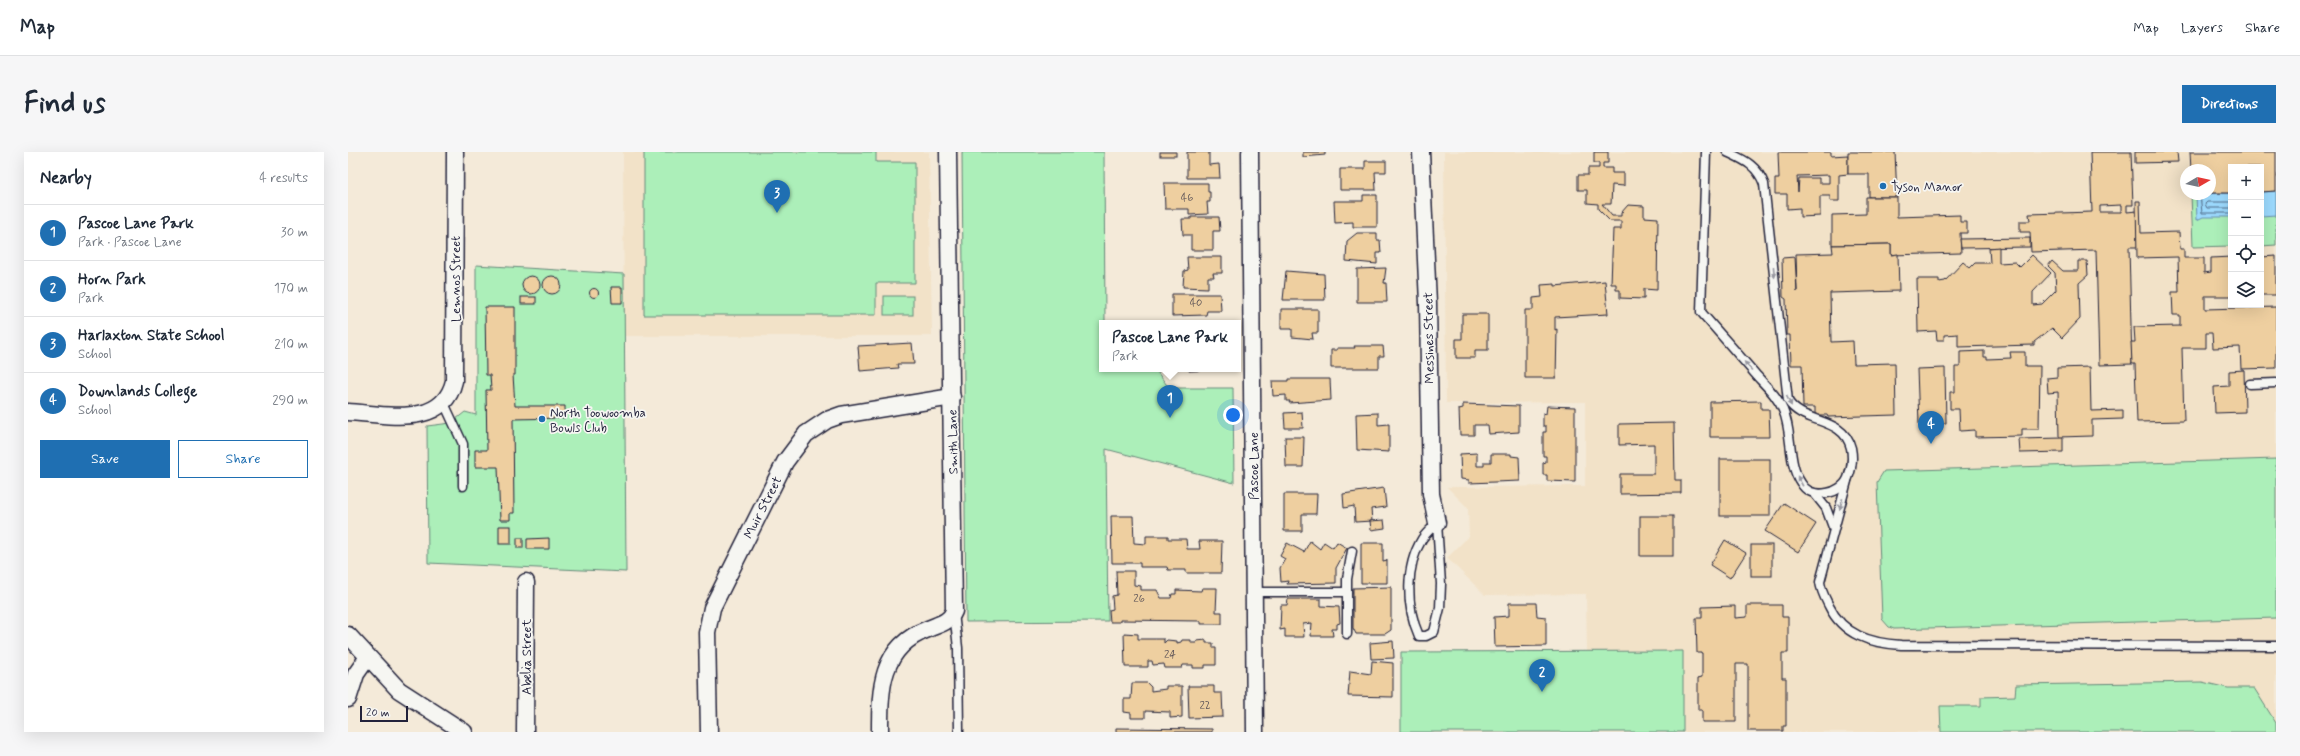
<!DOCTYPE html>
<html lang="en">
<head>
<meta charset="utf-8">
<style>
  body { margin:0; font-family:Mynerve,sans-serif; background:#f6f6f7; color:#1f2937 }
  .controls { position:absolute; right:12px; top:12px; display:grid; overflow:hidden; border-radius:0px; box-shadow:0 4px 16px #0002 }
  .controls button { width:36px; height:36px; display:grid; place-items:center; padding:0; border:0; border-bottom:1px solid #e0e1e3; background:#fff; color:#1f2937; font:20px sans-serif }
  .compass { position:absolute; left:1832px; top:12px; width:36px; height:36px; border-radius:50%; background:#fff; box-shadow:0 4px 16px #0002; rotate:81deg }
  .scale { position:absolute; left:12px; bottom:10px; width:48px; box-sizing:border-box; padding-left:4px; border:2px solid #22223b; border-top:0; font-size:11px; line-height:14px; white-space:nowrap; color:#22223b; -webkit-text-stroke:3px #f6f6f2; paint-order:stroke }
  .you { position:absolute; left:885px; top:263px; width:14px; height:14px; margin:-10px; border:3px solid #fff; border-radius:50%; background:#1a73e8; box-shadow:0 0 0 6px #1a73e833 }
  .badge { display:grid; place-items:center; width:26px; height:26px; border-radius:50%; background:#1f6fb2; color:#fff; font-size:13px; font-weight:700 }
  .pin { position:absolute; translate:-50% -33px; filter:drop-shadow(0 1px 2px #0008) }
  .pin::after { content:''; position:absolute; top:21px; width:14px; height:12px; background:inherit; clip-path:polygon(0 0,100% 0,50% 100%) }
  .popup { position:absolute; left:751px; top:168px; width:142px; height:52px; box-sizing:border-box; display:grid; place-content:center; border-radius:0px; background:#fff; filter:drop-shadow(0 1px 3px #0005); font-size:13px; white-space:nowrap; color:#747a83 }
  .popup b { font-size:15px; color:#1f2937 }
  .popup::after { content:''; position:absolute; left:50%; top:100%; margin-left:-8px; border:8px solid transparent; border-top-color:#fff }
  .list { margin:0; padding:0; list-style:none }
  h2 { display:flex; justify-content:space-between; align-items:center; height:52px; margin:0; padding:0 16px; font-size:17px }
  h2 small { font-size:13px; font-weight:400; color:#747a83 }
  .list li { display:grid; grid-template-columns:26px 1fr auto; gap:12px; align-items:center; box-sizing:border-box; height:56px; padding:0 16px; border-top:1px solid #e0e1e3 }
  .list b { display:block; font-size:15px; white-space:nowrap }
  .list p { margin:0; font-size:13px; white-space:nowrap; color:#747a83 }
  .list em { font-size:13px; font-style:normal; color:#747a83 }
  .actions { display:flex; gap:8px; padding:12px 16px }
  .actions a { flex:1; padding:9px 0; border:1px solid #1f6fb2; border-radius:0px; text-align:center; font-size:14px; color:#1f6fb2 }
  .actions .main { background:#1f6fb2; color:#fff }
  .icon { flex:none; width:22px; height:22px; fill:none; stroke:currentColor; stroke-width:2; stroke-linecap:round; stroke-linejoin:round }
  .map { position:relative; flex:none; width:1928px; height:580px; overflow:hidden; border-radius:0px }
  header { display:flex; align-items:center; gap:24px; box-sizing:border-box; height:56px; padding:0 20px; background:#fff; border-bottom:1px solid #e0e1e3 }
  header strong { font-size:19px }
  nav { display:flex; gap:22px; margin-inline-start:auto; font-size:14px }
  .intro { display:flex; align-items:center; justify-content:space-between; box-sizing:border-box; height:96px; padding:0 24px }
  h1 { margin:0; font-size:28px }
  .button { padding:10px 18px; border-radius:0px; background:#1f6fb2; color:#fff; font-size:14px; font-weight:700 }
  main { display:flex; gap:24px; padding:0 24px }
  aside { flex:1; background:#fff; border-radius:0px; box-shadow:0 4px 16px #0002 }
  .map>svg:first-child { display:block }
</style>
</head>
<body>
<header>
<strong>Map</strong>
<nav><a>Map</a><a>Layers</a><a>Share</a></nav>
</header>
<div class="intro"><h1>Find us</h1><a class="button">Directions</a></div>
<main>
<aside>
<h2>Nearby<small>4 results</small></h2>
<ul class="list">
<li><span class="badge">1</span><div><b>Pascoe Lane Park</b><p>Park · Pascoe Lane</p></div><em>30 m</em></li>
<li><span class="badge">2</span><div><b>Horn Park</b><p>Park</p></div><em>170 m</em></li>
<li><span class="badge">3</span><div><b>Harlaxton State School</b><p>School</p></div><em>210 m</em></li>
<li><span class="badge">4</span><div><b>Downlands College</b><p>School</p></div><em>290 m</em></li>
</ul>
<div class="actions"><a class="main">Save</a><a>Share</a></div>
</aside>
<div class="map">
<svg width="1928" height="580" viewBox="0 0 1928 580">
  <rect width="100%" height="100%" fill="#f4ead9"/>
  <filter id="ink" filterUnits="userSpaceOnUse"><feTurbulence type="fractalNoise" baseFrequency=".025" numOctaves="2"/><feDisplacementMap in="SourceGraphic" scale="8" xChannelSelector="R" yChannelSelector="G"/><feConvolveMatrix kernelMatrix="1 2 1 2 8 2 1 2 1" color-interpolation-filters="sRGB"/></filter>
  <g filter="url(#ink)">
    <!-- built -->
    <g fill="#f2e2c8" fill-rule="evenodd">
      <path d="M275 0H581L584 184H276Z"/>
      <path d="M1096 0H1928V580H1335L1334 499H1239L1238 442 1137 443 1099 406 1121 384 1120 356 1099 335 1237 334V250L1098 251ZM1883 15H1913V153H1883ZM1838 18H1862V42H1838Z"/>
    </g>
    <!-- green -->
    <g fill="#acefb9" stroke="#67887a">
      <path d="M296 0H528V10H567V131H528V163H296Z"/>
      <path d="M614 0H756L757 171H754V217H807L821 236H885L886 331 758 297 760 469 618 470Z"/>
      <path d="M1928 39V93L1913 94V40Z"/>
      <path d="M1883 41V94L1845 95 1843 42Z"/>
      <path d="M128 113 276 122 278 420 80 411 79 274 103 271 117 260 128 263Z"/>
      <rect x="536" y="144" width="29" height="19"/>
      <path d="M1928 307V466L1546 477 1541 475 1534 467 1529 330 1536 319Z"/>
      <path d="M1335 499V580H1053V500Z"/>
      <path d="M1854 530 1880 536H1906L1928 571V580H1593L1592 554H1633V545L1667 544 1668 533Z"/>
    </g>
    <!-- water -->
    <g fill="#9cdafe" stroke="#6b90b0">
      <path d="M1928 39V63L1913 64V40Z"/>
      <path d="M1883 41V65H1855L1849 68 1848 42Z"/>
    </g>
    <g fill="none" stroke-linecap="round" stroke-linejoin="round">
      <!-- shore -->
      <g stroke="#536c89" stroke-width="1">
        <path d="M1852 42 1854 61H1883"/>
        <path d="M1883 50H1859L1857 52 1859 56H1883"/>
      </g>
    </g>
    <!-- building -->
    <g fill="#eecfa0" stroke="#22223b" fill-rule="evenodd">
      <rect x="812" y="0" width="16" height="4"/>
      <path d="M839 0H861V13L871 12 872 26H839Z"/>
      <path d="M955 0H977V3L955 5Z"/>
      <path d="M1246 0H1260V11H1255V16H1264V21H1276V34L1264 33 1263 52H1254L1264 64H1273V61L1280 53 1296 54V65L1310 66 1309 138 1296 137V147L1272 146V138H1268V132H1263L1265 77H1273V69H1262L1250 57V52L1239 51V38H1230V23H1240V16H1251V11H1246Z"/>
      <path d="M1430 0H1483V4L1500 3V22L1491 23V49H1482V44H1472V64L1452 65V56L1439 57V42H1427V27H1431ZM1481 23V31H1471V26H1451L1450 40 1449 24Z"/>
      <path d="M1500 0H1547L1549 45H1521V22H1500Z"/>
      <path d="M1742 0H1783L1785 53H1779V60L1789 59 1790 95H1781L1784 212 1751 213 1748 98 1683 100 1682 80H1672V69H1682L1681 62 1744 60ZM1773 53V60H1752V54Z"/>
      <path d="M1787 0H1829L1830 10 1787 11Z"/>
      <path d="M1842 0H1928V39L1913 40V15H1883V41H1862V18H1843Z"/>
      <path d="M1017 9H1038V20H1027L1028 38H992V17H1017Z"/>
      <path d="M816 31H860V40H862V50H859L860 62 841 63V57H817Z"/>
      <path d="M1015 43H1029V75H1005V70L987 71 986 49H1015Z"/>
      <path d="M1518 45H1549V65L1612 63V70H1619V81H1612L1613 101 1543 103V92L1484 93V63L1518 62Z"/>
      <path d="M1788 49H1792L1793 81 1831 80 1832 97H1836V106H1856V121L1863 120V106L1883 105V144H1857V157L1928 155V216L1893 217 1892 195 1865 196 1864 181H1858V196H1834L1836 269 1789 270 1787 212H1784L1783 190H1787L1786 175 1832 174V163H1825L1824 140H1831L1830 105 1789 106Z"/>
      <path d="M843 65H871L872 79H865V98H843V83H835L834 67H843Z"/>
      <path d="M1009 81H1029V88H1032L1033 101H1029V112L998 109 999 89Z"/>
      <path d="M1682 86V95L1613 96 1612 87Z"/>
      <path d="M1543 92V103L1550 102 1551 139 1482 141 1483 190 1505 189 1506 212 1547 211 1548 263 1480 265 1479 263H1467V255H1455L1454 213H1443L1442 183H1439L1438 147 1435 145 1434 106 1447 105 1449 140 1448 102 1485 101 1484 93Z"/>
      <path d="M1651 95V111L1667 110 1672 115 1684 103 1703 121 1685 140V153L1694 152 1708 138 1707 121 1700 114 1704 109 1715 119H1730V109H1739L1740 123 1731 131 1732 167 1714 186 1704 176 1686 190V193L1610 195V182L1596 183V188H1589L1588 179 1570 180 1569 127H1591V130L1597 129 1615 110 1622 116 1627 111H1642L1641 96Z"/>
      <path d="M1928 104V143H1913V105Z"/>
      <path d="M839 105H874V121H865L866 125H860V136L835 135 836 119 840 118Z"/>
      <path d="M1038 116 1036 131H1038L1039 150H1009V117Z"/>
      <path d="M938 119 976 122 977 148H935Z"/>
      <circle cx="204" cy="133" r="9"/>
      <circle cx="183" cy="133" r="9"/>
      <path d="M1257 129 1260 162 1207 165V178L1209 177 1208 226H1177V158H1185V146L1194 145 1193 133 1207 132V134Z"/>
      <path d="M263 135H274V151H264Z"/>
      <circle cx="246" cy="141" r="4.5"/>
      <path d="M824 142H872L873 159H859L858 163 824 164Z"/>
      <rect x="173" y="145" width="15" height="7"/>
      <path d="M137 155H167V223H165L167 254H217V266L165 267 166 361H162V368H152L150 315H127V298H139L138 238H143L142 223H138Z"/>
      <path d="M933 157H970V181H964L965 187 944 185V177H933Z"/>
      <path d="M1114 162H1140V198H1127V206H1108V187H1114Z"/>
      <path d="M564 191 566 212H549L550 216 512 219 510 194Z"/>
      <path d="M1006 194H1035L1036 204H1031V216H983V198H989V196H1007Z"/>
      <path d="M1636 199V205H1639V207L1663 206 1662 200H1677V214H1692L1691 277H1674V284L1627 285V278L1612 279 1611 257H1602V240H1607V215H1612V200Z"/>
      <path d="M1742 215 1743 259 1775 258V267L1744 268V284L1711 285 1710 240 1700 241 1699 226 1709 225V216Z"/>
      <path d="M1597 216 1598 271 1571 272 1569 217Z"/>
      <path d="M841 217H864V218L841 219Z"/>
      <path d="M1896 218 1897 260 1867 261 1866 235 1881 234V219Z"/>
      <path d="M940 227H982L983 248 941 251 942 249H938V243L925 244 924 229H940Z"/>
      <path d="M1413 249V257H1421L1422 285H1362V250Z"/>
      <path d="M1115 252 1171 254V280L1141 282 1140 273H1126V283H1112L1111 257 1115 256Z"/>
      <path d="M1199 254 1227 255V330L1199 329V323H1195V311L1198 310V304H1195V280H1198V274H1195V261L1198 262Z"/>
      <path d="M954 260 955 276H937L936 261Z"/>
      <path d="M1030 261V273L1041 272V300L1009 298 1008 262Z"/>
      <path d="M1326 271 1327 328H1333V341L1272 342V322H1306V292L1271 293V272Z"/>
      <path d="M937 285H956L955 315H938Z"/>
      <path d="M1715 286V300L1672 301 1671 287Z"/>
      <path d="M1129 301V314H1136V310H1143V302H1163V304L1171 305 1172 329 1121 331V328L1113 327 1112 302Z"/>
      <rect x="1372" y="307" width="50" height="57"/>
      <path d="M1036 336 1038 355 1023 357 1024 369 1007 370 1006 354 996 356 995 342Z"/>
      <path d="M936 342H969L968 362H954V379H936Z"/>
      <path d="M1436 351 1468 372 1450 400 1417 379Z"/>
      <path d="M763 364H785L786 391 798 392V384H820V387H838L839 397H852L851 389H874L873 421H838V418H820L819 415H792V411H764Z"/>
      <rect x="1292" y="364" width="33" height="40"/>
      <path d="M1036 368 1037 376 1023 378 1022 369Z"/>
      <rect x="151" y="374" width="12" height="18"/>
      <rect x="169" y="386" width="6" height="10"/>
      <path d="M201 386V397H179V387Z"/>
      <path d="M1377 388 1398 401 1382 426 1362 413Z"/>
      <path d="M962 389 972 397 976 390 985 396 989 390 999 396 988 416V431L939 432 940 429 933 430 932 416 937 407 932 404 939 391 956 400Z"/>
      <path d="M1013 391H1035V409L1039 408V431H1013Z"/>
      <rect x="1403" y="393" width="21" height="31"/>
      <path d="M768 419H786V433L793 434V438H809L813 446H823L824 442H828V438L853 439 854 436H869L868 460H874V472H853V469L772 468V470H762L761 458 765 457 764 444 769 443Z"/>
      <path d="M1043 435V478L1037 482H1008L1005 476V436Z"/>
      <path d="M940 447H973V454L991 455 992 471 989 472V477H984L985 484H963L964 471 955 472 956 485H937V477L932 478 933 453H939Z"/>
      <path d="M1161 451H1188L1189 464 1198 465V494L1147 495 1146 465 1161 464Z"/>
      <path d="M1399 453H1434V465H1440V501H1434V526H1438V574H1435V579H1400V512H1388V570H1354V558H1350V526L1354 525V501H1349L1348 466H1354V455L1387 454V466L1399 465Z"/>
      <path d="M776 481 790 482V487H816V491L819 488 829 489V491L833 490 834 488H843V491H848L849 489 858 488V491H865V496H868V513H857V516H845V513H835L834 516H817L816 512 805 513 804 509H800V515H777Z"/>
      <path d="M1045 489 1046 506 1023 507 1022 491Z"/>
      <path d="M1024 509 1045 511V545L1000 544 1002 519 1023 522Z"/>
      <path d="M784 531H799L803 535V539L818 537V534H834V565L822 566V560L797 559V566H783V561L776 560V547H783Z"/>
      <path d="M840 534H866V541H874L875 565 841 566Z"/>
      <path d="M768 576 864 577V580H768Z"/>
    </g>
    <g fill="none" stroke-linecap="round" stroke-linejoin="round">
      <defs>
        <g id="service">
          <path d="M1358 0 1353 160C1372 182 1391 203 1409 224 1419 235 1430 245 1435 258 1445 280 1439 311 1453 331 1459 341 1468 343 1479 341 1487 340 1497 334 1500 326 1504 316 1505 306 1503 296 1495 264 1455 273 1440 249L1416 32C1409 13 1396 8 1379 0"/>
          <path d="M1902 232 1928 231"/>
          <path d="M96 251 115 292V334"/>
          <path d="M1499 329 1472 430C1473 439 1477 446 1481 454 1495 483 1522 491 1553 493L1928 494"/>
          <path d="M1466 341 1478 356 1485 375"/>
          <path d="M1089 371 1093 432 1092 456 1086 480 1078 484H1071C1058 455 1057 415 1074 387 1078 381 1084 376 1089 371Z"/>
          <path d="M906 440H999"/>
          <path d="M606 461 610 496 611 580"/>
          <path d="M999 482V427L1004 399"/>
        </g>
        <g id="minor">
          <path d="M902 0 907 580"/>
          <path d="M1073 0 1080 151 1083 342 1089 371"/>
          <path d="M0 260C37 262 95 277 106 229L107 0"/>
          <path d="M0 483 51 538 116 580"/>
          <path d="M0 547 8 522 20 505"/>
          <path d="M177 580 178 430"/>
          <path d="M361 580 359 480 364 456 437 310 458 282 479 268 493 263 604 245"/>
          <path d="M532 580C532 537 532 495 580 477 591 472 601 471 606 459L600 0"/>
        </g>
      </defs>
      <!-- service casing -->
      <use href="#service" stroke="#22223b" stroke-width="11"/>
      <!-- minor casing -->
      <use href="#minor" stroke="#22223b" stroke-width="19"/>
      <!-- service -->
      <use href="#service" stroke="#f6f6f2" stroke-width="8"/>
      <!-- minor -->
      <use href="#minor" stroke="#f6f6f2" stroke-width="16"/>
    </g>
    <!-- one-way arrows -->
    <defs><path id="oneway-solid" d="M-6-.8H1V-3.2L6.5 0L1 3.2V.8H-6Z"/></defs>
    <g fill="#9797a0">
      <use href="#oneway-solid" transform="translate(1426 120) rotate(84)"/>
      <use href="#oneway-solid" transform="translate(1400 214) rotate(-131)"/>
      <use href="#oneway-solid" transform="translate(1441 249) rotate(64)"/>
      <use href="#oneway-solid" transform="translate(1452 329) rotate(-119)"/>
      <use href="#oneway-solid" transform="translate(1493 352) rotate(105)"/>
    </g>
  </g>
  <!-- markers -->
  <g fill="#1f6fb2" stroke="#f6f6f2" stroke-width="1.5">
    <circle cx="1535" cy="34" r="4"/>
    <circle cx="194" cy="267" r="4"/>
  </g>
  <g text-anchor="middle" stroke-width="3.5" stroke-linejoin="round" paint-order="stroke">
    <!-- number labels -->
    <g font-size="11" fill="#554d54">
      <text x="839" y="49">46</text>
      <text x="848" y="154">40</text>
      <text x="791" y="450">26</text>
      <text x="822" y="506">24</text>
      <text x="857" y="557">22</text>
    </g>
    <!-- poi labels -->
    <g font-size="13" fill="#22223b" stroke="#f6f6f2" text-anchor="start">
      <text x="1543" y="39">Tyson Manor</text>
      <text x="202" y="265">North Toowoomba<tspan x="202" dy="15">Bowls Club</tspan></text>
    </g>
    <!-- street labels -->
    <g font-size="13" fill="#22223b" stroke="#f6f6f2">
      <text transform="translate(107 127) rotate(-90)" y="5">Lemnos Street</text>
      <text transform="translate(1080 186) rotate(-91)" y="5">Messines Street</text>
      <text transform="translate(604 290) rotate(-91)" y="5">Smith Lane</text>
      <text transform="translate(905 314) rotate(-90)" y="5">Pascoe Lane</text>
      <text transform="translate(414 355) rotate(-63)" y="5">Muir Street</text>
      <text transform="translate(178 505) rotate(-90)" y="5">Abelia Street</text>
    </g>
  </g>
</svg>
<div class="controls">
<button>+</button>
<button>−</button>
<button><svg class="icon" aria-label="locate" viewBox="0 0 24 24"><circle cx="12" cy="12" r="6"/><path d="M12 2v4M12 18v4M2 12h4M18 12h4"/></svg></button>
<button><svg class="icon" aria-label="layers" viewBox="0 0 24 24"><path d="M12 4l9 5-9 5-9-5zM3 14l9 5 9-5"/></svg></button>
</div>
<svg class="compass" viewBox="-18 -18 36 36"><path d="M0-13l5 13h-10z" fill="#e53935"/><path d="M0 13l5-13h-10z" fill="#747a83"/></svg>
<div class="scale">20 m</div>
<div class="you"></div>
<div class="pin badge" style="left:822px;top:266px">1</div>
<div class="popup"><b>Pascoe Lane Park</b>Park</div>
<div class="pin badge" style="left:1194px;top:540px">2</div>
<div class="pin badge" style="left:429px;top:61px">3</div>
<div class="pin badge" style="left:1583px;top:292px">4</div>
</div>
</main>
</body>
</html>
